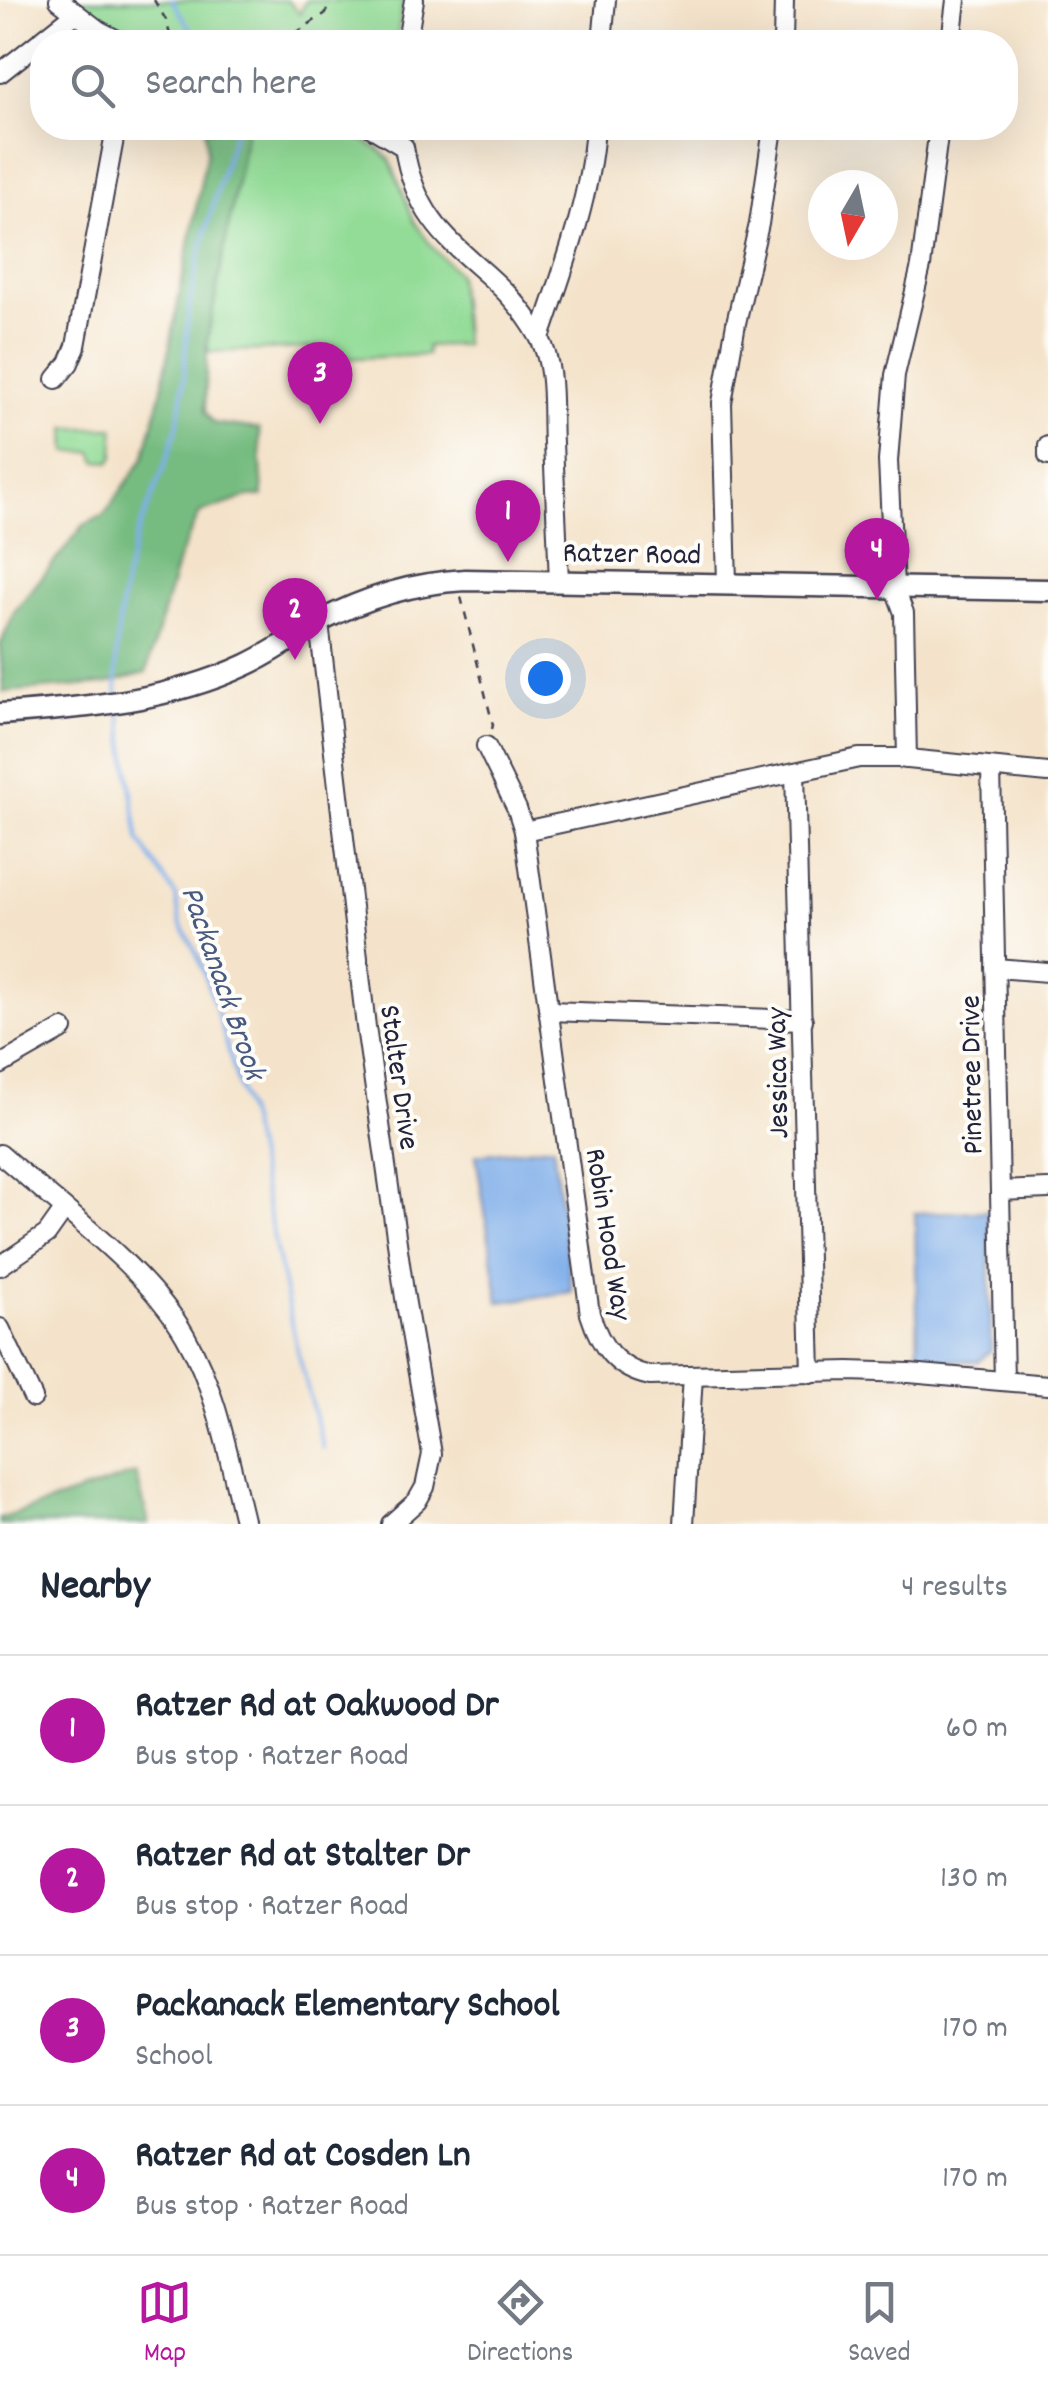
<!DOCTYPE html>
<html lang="en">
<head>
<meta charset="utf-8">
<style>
  body { margin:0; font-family:Dekko,sans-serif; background:#f2f2f3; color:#1f2937 }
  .compass { position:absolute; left:808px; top:170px; width:90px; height:90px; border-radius:50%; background:#fff; box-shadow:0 10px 40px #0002; rotate:189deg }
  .you { position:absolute; left:545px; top:678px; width:35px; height:35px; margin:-25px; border:8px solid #fff; border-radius:50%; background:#1a73e8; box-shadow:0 0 0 15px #1a73e833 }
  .badge { display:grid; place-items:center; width:65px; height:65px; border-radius:50%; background:#b5179e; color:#fff; font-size:32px; font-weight:700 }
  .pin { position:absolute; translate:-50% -82px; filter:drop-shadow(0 2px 5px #0008) }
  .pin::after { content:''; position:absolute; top:52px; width:35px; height:30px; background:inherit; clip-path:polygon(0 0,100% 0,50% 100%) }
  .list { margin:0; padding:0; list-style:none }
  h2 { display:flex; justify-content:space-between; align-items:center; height:130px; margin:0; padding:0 40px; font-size:42px }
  h2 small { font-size:32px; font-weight:400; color:#747a83 }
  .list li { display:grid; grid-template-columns:65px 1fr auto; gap:30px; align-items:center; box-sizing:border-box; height:150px; padding:0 40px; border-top:2px solid #e0e1e3 }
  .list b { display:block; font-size:38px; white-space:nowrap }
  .list p { margin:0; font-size:32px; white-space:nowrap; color:#747a83 }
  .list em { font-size:32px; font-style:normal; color:#747a83 }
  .icon { flex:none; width:55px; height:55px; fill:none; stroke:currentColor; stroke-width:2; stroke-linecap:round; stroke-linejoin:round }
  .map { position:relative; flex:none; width:1048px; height:1524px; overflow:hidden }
  .search { position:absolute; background:#fff; box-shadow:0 10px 40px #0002; left:30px; right:30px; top:30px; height:110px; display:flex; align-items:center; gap:25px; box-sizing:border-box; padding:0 35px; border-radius:40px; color:#747a83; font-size:38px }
  .sheet { height:730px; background:#fff }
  nav { display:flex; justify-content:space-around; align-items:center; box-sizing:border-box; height:140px; border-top:2px solid #e0e1e3; background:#fff; font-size:28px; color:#747a83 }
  nav a { display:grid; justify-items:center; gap:5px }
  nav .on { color:#b5179e }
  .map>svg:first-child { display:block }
</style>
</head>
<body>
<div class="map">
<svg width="1048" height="1524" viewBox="0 0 1048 1524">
  <rect width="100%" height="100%" fill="#fdfcf7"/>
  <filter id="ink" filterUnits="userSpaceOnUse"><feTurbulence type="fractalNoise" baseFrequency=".01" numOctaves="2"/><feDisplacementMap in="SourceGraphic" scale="20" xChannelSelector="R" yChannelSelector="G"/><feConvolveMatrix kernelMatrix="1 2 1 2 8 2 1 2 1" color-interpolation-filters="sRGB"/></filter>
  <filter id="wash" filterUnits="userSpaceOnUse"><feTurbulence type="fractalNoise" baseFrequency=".0048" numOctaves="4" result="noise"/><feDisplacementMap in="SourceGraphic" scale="40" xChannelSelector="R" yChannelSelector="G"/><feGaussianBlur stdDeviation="2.25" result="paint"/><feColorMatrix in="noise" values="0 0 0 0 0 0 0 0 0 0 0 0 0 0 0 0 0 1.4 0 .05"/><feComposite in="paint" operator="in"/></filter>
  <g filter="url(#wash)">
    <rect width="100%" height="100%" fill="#f4e3ca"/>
    <!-- green -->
    <g fill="#93dc97" stroke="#5a7f69" stroke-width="2.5">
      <path d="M75 0H287L300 14 306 0H403L397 42H144L102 22Z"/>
      <path d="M247 128H343L381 151 390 160 414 221 432 247 457 273 464 345 427 346V355L336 359 335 347 209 352 207 341Z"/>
      <path d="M66 428H114V456L110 462 97 461 92 452H67Z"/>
    </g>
    <!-- forest -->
    <g fill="#76bc80" stroke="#4c6f5e" stroke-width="2.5">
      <path d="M205 128H247L207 341 205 411 213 423 259 429 263 496 247 497 200 513 179 557 146 673 105 684 3 692 0 646 14 612 84 525 104 515 144 458 161 393 207 150Z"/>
      <path d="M136 1473 149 1524H0V1519Z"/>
    </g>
    <!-- water -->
    <g fill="#80afea" stroke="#516892" stroke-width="2.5">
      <path d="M553 1146 572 1292 499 1302 476 1155Z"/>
      <path d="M989 1211 991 1350 978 1362 918 1358 915 1213Z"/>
    </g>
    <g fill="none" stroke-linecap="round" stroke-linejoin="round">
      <!-- stream -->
      <g stroke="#80afea" stroke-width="4">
        <path d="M172 0 199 42"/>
        <path d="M118 697C111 650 124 569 141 525 155 487 174 450 180 410 187 373 184 334 191 297 201 240 220 183 235 128"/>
        <path d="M120 711 139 840 176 896 180 922 198 956 216 1008 250 1125 296 1344 323 1448"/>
      </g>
    </g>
  </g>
  <g filter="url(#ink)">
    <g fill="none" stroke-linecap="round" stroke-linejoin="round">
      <defs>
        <g id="minor">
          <path d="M59 0 98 30 121 42"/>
          <path d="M407 42 414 0"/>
          <path d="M602 42 606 0"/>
          <path d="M783 42 784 0"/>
          <path d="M951 42 956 0"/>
          <path d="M0 73 75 14"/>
          <path d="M372 128 404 147C421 254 495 256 539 337 556 368 551 408 553 443 555 489 557 535 559 581"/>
          <path d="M540 338C563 270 590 199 595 128"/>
          <path d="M56 379 69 363 76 346 116 128"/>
          <path d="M1048 446V456"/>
          <path d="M727 583 722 403 736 323 759 224 773 128"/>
          <path d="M319 623 366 1027 405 1298 432 1454 425 1487 417 1501 391 1524"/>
          <path d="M486 746 517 809 524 831 590 1314C600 1346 616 1369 650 1376L849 1371 909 1373 1048 1385"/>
          <path d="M907 759 904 613 894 586 888 461 895 375 921 266 939 128"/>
          <path d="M991 768 1004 1381"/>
          <path d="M795 772 811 1373"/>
          <path d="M524 831 859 758H898L1048 773"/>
          <path d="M995 968 1048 972"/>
          <path d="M549 1011 803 1020"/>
          <path d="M0 1065 63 1029"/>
          <path d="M0 1154C58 1205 147 1269 185 1335 218 1392 229 1461 245 1524"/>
          <path d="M1001 1191 1048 1189"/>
          <path d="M0 1266 47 1234 64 1210"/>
          <path d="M0 1328 33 1398"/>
          <path d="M684 1524 693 1375"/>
        </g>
        <path id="major" d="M0 714C84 708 169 701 246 665 272 653 295 636 319 622 366 597 412 583 465 580L1048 590"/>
      </defs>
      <!-- minor casing -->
      <use href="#minor" stroke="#423f50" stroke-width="22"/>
      <!-- major casing -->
      <use href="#major" stroke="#423f50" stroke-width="25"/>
      <!-- path -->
      <g stroke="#423f50" stroke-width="2.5" stroke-dasharray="8 8" stroke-linecap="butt">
        <path d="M154 0 166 20 172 42"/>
        <path d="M282 42 326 13 329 0"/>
        <path d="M461 597 493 725 492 729"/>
      </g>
      <!-- minor -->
      <use href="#minor" stroke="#fff" stroke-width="18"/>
      <!-- major -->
      <use href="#major" stroke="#fff" stroke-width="20"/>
    </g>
  </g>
  <g text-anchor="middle" stroke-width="8" stroke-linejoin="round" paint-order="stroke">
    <!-- street labels -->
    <g font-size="30" fill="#22223b" stroke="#fdfcf7">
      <text transform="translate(632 552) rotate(1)" y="10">Ratzer Road</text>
      <text transform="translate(776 1073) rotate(-91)" y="10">Jessica Way</text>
      <text transform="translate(970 1075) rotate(-91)" y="10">Pinetree Drive</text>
      <text transform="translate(401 1077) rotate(82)" y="10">Stalter Drive</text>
      <text transform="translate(610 1234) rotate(81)" y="10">Robin Hood Way</text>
    </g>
    <!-- water labels -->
    <g font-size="32" font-style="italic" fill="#485a81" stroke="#fdfcf7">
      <text transform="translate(225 982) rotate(71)" y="11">Packanack Brook</text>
    </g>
  </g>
</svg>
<svg class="compass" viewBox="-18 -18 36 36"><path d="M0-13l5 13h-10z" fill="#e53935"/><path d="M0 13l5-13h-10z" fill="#747a83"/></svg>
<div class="you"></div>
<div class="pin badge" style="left:508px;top:562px">1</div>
<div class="pin badge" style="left:295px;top:660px">2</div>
<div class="pin badge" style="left:320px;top:424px">3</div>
<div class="pin badge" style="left:877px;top:600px">4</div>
<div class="search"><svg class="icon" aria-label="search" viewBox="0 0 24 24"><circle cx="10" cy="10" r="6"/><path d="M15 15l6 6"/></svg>Search here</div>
</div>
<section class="sheet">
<h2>Nearby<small>4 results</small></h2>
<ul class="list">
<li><span class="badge">1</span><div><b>Ratzer Rd at Oakwood Dr</b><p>Bus stop · Ratzer Road</p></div><em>60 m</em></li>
<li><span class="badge">2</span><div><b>Ratzer Rd at Stalter Dr</b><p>Bus stop · Ratzer Road</p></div><em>130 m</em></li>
<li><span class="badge">3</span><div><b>Packanack Elementary School</b><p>School</p></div><em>170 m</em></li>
<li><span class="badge">4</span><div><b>Ratzer Rd at Cosden Ln</b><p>Bus stop · Ratzer Road</p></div><em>170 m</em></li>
</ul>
</section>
<nav>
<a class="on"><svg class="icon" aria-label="map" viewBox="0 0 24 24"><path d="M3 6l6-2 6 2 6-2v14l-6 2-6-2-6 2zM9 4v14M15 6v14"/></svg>Map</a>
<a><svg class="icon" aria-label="directions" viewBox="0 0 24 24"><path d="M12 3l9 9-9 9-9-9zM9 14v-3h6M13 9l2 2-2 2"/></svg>Directions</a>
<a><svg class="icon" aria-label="saved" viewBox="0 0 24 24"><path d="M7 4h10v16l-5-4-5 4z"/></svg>Saved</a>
</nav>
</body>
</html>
